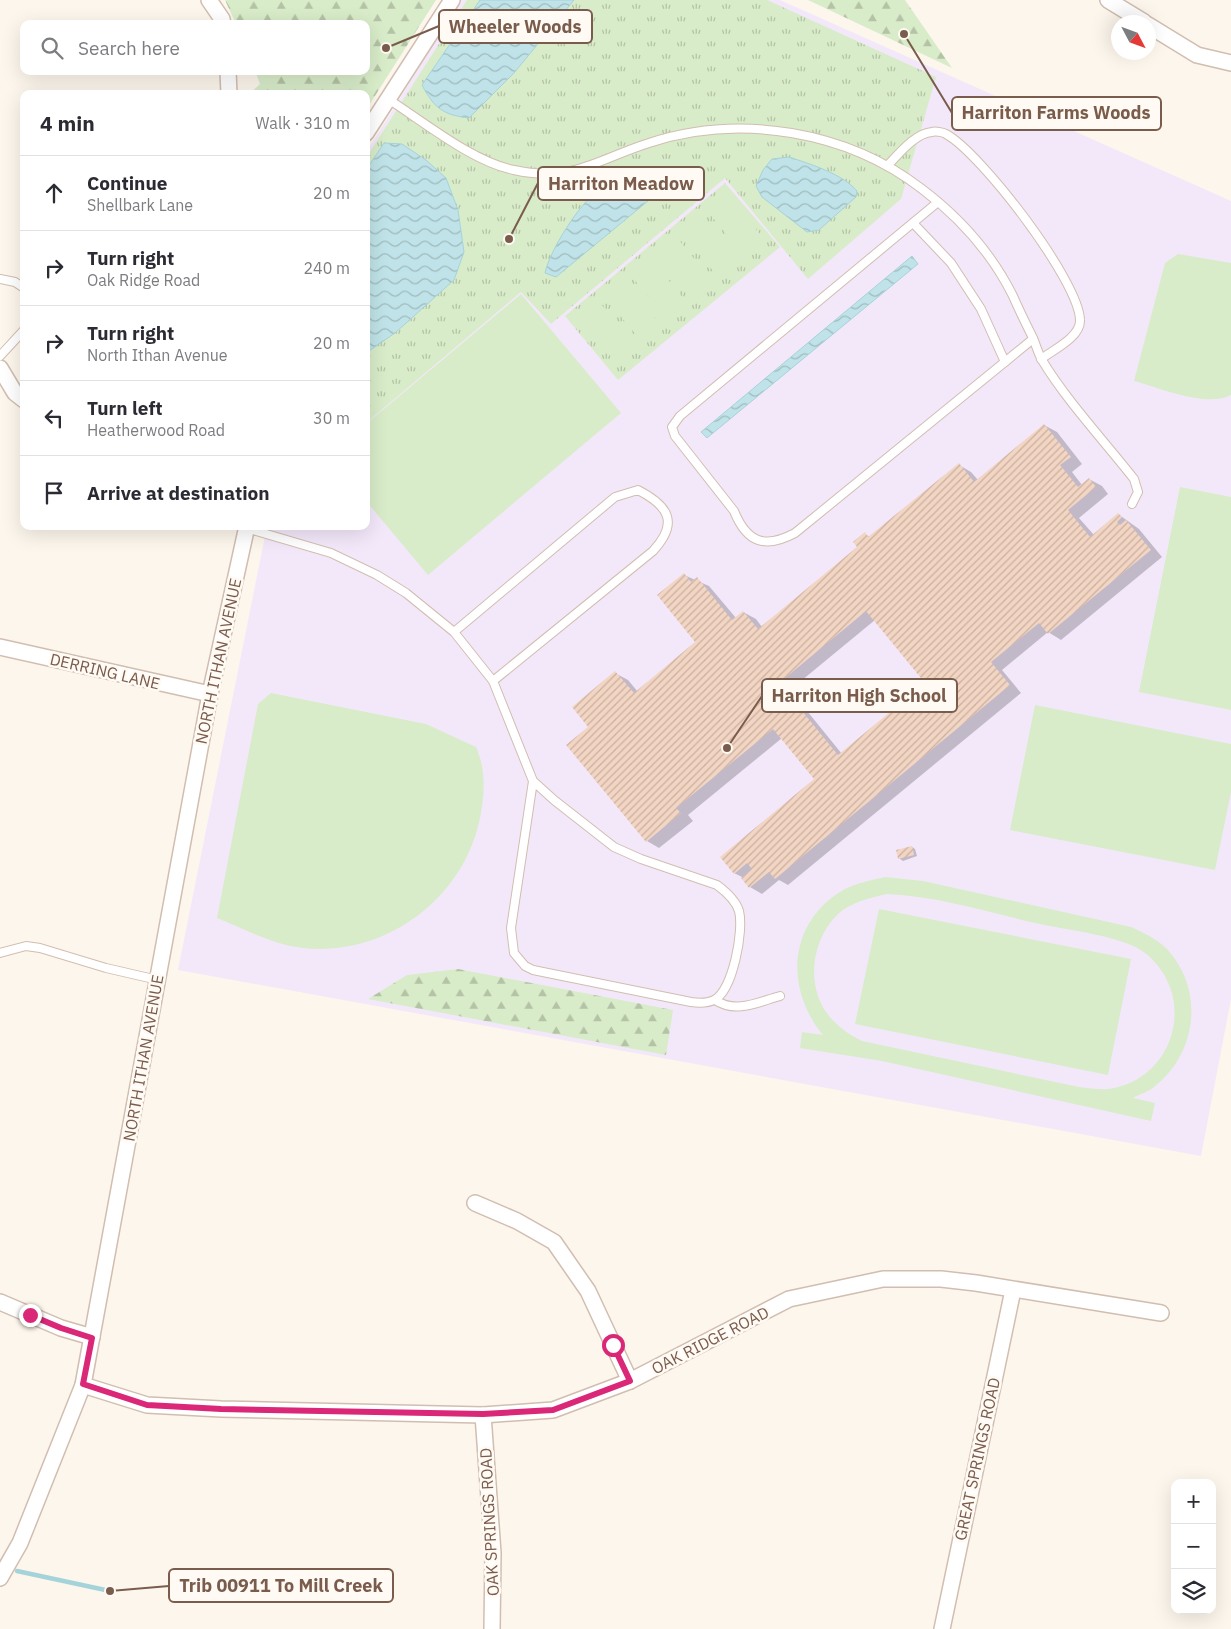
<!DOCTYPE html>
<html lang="en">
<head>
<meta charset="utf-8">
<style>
  body { margin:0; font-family:"IBM Plex Sans",sans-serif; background:#f7f7f7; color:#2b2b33 }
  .controls { position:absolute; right:15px; bottom:15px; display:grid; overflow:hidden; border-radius:10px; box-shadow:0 5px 20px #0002 }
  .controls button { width:45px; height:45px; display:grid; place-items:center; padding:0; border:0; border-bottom:1px solid #e1e1e2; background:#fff; color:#2b2b33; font:25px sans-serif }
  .compass { position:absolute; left:1111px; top:15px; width:45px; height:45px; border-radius:50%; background:#fff; box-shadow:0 5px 20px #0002; rotate:131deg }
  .stop { position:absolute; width:15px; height:15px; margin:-11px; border:4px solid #db2777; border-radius:50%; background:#fff }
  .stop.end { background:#db2777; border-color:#fff; box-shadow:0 1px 5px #0008 }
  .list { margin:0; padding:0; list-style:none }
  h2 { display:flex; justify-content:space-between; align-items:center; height:65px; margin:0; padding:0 20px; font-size:21px }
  h2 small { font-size:16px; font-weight:400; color:#7c7c81 }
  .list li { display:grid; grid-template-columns:32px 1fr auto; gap:15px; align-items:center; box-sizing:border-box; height:75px; padding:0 20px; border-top:1px solid #e1e1e2 }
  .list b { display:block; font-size:19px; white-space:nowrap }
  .list p { margin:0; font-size:16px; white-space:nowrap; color:#7c7c81 }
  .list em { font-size:16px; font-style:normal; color:#7c7c81 }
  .icon { flex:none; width:28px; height:28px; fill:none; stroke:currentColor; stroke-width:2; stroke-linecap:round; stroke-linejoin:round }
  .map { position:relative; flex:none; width:1231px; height:1629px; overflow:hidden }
  .search { position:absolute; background:#fff; box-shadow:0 5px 20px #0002; left:20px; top:20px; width:350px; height:55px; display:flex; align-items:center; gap:12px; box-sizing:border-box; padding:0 18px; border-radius:10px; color:#7c7c81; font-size:19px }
  .panel { position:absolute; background:#fff; box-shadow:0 5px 20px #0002; left:20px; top:90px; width:350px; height:440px; border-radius:10px }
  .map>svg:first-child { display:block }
</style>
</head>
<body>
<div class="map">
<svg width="1231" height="1629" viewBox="0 0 1231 1629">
  <defs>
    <pattern id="grass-tufts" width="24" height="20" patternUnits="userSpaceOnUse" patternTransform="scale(1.25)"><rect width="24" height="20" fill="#d8ecc9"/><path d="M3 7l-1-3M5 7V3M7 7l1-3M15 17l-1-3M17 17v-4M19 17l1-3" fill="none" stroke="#b4c2a5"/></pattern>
    <pattern id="forest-firs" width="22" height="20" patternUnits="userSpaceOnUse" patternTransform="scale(1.25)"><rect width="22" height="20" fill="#d8ecc9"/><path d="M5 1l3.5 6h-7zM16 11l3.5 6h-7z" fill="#b4c2a5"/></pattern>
    <pattern id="water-waves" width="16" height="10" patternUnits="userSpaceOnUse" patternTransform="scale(1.25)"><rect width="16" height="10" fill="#bfe3e8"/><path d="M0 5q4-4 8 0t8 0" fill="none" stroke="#a0bbbe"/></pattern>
    <pattern id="building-hatch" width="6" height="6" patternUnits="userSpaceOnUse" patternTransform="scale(1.25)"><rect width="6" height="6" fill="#f3d5c3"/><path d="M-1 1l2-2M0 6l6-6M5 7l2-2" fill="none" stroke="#cab0a1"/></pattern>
  </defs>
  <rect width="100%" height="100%" fill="#fdf6ec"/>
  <!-- education -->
  <path fill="#f3e8fa" d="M461 0H780L1231 201V999L1201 1156 178 970 267 526H366V153Z"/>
  <!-- grass -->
  <g fill="url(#grass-tufts)">
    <path d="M467 0H767L936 77 901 199 808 279 725 178 551 324 521 292 366 423V158Z"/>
    <path d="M725 183 780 247 618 380 565 316Z"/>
  </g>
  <!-- forest -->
  <g fill="url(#forest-firs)">
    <path d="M225 0H436L366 110V94H249L260 84 255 71H366V24H236Z"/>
    <path d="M808 0H905L952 68Z"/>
    <path d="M458 969 673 1010 666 1055 368 999 407 975Z"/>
  </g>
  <!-- pitch -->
  <g fill="#d8ecc9" fill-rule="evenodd">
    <path d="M730 197 764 239 744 256 709 213Z"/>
    <path d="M704 220 739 262 719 278 684 236Z"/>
    <path d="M679 240 714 283 694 299 659 257Z"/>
    <path d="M1178 254 1231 263V395C1207 408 1160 388 1134 381L1165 263Z"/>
    <path d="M653 261 688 304 668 320 633 278Z"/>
    <path d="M627 283 662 326 642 342 607 300Z"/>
    <path d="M521 294 621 413 428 575 366 501V424Z"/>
    <path d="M601 304 636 346 616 363 581 321Z"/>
    <path d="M1180 487 1231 497V710L1139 692Z"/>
    <path d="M271 693 426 724 476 747C486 770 485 793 480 818 464 898 386 957 303 948 273 945 245 929 217 918L258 704Z"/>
    <path d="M1035 705 1231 744V792L1215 870 1010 830Z"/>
    <path d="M885 877 923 881 1131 927C1144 933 1157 939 1167 949 1205 990 1197 1054 1154 1087 1148 1092 1140 1094 1133 1098L1155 1103 1151 1121 882 1061 800 1048 802 1032 823 1035C784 988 788 921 845 889 857 883 872 880 885 877ZM887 894C938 896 990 913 1040 924 1067 930 1124 936 1145 953 1198 995 1176 1079 1109 1089 1099 1090 1089 1088 1079 1087L862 1041C848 1034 835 1025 826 1012 806 983 812 939 838 914 852 902 869 898 887 894Z"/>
    <path d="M879 909 1131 959 1108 1075 855 1024Z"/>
  </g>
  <!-- water -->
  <g fill="url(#water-waves)" stroke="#a5d3da">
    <path d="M480 0H574L514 73 469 118C443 115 434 108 422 85Z"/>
    <path d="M384 143 402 144 426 160 446 178 458 210 464 252 454 280 395 333 366 353V170Z"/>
    <path d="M789 157C810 164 843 174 857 191L856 197 819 230 807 232 762 197 756 186 763 170 772 159Z"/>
    <path d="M653 172 660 191 556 277 545 273C549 252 580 202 598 191 615 182 635 177 653 172Z"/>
    <path d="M912 256 918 264 707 438 701 432Z"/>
  </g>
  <!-- shadow -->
  <g fill="#0003" fill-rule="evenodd">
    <path d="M1044 425 1057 432 1082 464 1072 472 1082 485 1089 479 1102 486 1108 494 1079 518 1094 535 1118 514 1139 529 1162 557 1061 640 1048 632 1002 670 1021 693 788 885 779 880 762 894 750 887 744 878 734 873 816 779 782 738 688 815 693 821 659 848 647 841 590 727 615 673 628 680 638 692 697 642 684 575 709 586 736 618 743 612 756 619 762 627 859 547 865 534 870 537 959 465 971 472 978 480ZM875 620 927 684 842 754 790 690Z"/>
    <path d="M912 847 915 849 917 856 903 861 900 859 897 851Z"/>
  </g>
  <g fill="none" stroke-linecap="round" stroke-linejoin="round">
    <!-- stream -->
    <path stroke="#a5d3da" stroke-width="4.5" d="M17 1571 110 1591"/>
  </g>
  <!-- building -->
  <g fill="url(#building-hatch)" fill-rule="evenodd">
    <path d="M1044 424 1071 457 1060 465 1078 487 1089 478 1096 487 1068 510 1090 537 1118 513 1122 517 1117 522 1120 525 1126 520 1151 550 1048 634 1039 623 991 662 1010 685 775 879 769 872 749 888 741 878 752 869 747 863 734 874 720 857 814 779 773 729 676 808 681 813 646 842 566 745 588 727 572 707 615 671 634 693 695 642 657 595 684 573 691 582 697 577 732 620 743 611 758 629 857 547 853 542 865 532 868 537 959 463 974 482ZM866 611 925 683 838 755 779 683Z"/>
    <path d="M912 846 914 855 898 859 896 850Z"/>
  </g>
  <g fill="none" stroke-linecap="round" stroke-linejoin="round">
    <defs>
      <g id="lane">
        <path d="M388 99C424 122 473 162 514 170 572 183 598 159 649 143 740 113 847 131 922 189 959 217 992 254 1013 296 1019 310 1026 324 1033 338 1036 345 1038 353 1042 360 1066 400 1105 442 1134 479L1138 492 1132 504"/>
        <path d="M887 166C898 155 915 133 932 132 935 131 943 132 946 134 981 153 1079 281 1080 320 1081 337 1053 350 1041 359"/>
        <path d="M938 202 680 416 672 427 675 436 734 511C747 543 765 549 795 533L1033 339"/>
        <path d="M913 223 951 263 981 309 1005 362"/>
        <path d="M0 279 15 282 24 288"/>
        <path d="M0 356 24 330"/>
        <path d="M246 528 331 553 377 575 406 593 454 632 493 681 653 551C679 523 669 506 638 490L615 497 454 632"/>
        <path d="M493 681 533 781 554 800 614 847 641 859 717 885C725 891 736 901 739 911 744 930 733 991 714 1000 706 1004 698 1003 691 1002L533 970 525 966 514 953 511 928 533 781"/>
        <path d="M0 953 26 946 40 948 106 968 158 980"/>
        <path d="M715 1000C736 1014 758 1002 780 996"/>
      </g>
      <g id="street">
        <path d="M209 0 222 19 223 24"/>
        <path d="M1108 0 1144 22"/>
        <path d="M1148 25 1197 55 1231 63"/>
        <path d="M228 71 229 94"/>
        <path d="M366 133 452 0"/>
        <path d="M0 368 15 393 24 400"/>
        <path d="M0 647 210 694"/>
        <path d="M475 1203 517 1221 554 1242 588 1291 630 1381"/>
        <path d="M0 1302 61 1328 92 1337"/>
        <path d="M83 1385 147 1405 221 1409 483 1415 553 1410 630 1381 789 1299 883 1279H941L976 1283 1161 1313"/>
        <path d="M483 1415 493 1553 492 1629"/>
        <path d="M0 1578 20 1543 83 1385 210 694 247 526"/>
        <path d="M942 1629 1013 1290"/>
      </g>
    </defs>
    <!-- lane casing -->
    <use href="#lane" stroke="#d1beb0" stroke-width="10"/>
    <!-- street casing -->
    <use href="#street" stroke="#d1beb0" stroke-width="18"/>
    <!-- lane -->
    <use href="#lane" stroke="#fff" stroke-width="8"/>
    <!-- street -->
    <use href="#street" stroke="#fff" stroke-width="15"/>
  </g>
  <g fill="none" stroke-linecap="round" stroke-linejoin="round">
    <!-- route -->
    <path stroke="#db2777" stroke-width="6" d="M30 1315 61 1328 92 1338 83 1384 147 1405 221 1409 483 1414 553 1410 630 1381 613 1345"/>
  </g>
  <g text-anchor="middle" stroke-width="5" stroke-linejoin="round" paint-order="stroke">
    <!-- street labels -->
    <g font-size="16" fill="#7a5c4d" stroke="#fffaf3">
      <text transform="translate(218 661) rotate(-78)" y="6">NORTH ITHAN AVENUE</text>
      <text transform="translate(105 671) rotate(13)" y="6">DERRING LANE</text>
      <text transform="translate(143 1058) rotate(-80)" y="6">NORTH ITHAN AVENUE</text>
      <text transform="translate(710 1340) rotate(-27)" y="6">OAK RIDGE ROAD</text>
      <text transform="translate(977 1459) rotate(-78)" y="6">GREAT SPRINGS ROAD</text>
      <text transform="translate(489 1522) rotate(-93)" y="6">OAK SPRINGS ROAD</text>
    </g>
  </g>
  <!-- callouts -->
  <path fill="none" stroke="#7a5c4d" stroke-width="2" d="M386 48L439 26M904 34L952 113M509 239L538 183M727 748L762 696M110 1591L169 1586"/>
  <g fill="#7a5c4d" stroke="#fffaf3" stroke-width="2">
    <circle cx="386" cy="48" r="5"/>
    <circle cx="904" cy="34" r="5"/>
    <circle cx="509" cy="239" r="5"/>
    <circle cx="727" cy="748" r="5"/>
    <circle cx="110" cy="1591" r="5"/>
  </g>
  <g fill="#fffaf3" stroke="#7a5c4d" stroke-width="2">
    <rect x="439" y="10" width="153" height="33" rx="5"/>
    <rect x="952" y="97" width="209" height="33" rx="5"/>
    <rect x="538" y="167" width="166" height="33" rx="5"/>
    <rect x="762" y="679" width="195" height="33" rx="5"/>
    <rect x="169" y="1569" width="224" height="33" rx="5"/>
  </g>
  <g font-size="18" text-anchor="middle" font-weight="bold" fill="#7a5c4d">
    <text x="515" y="33">Wheeler Woods</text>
    <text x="1056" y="119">Harriton Farms Woods</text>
    <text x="621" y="190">Harriton Meadow</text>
    <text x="859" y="702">Harriton High School</text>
    <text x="281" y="1592">Trib 00911 To Mill Creek</text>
  </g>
</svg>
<div class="controls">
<button>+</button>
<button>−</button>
<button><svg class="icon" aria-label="layers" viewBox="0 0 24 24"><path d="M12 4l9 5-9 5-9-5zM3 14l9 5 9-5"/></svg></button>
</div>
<svg class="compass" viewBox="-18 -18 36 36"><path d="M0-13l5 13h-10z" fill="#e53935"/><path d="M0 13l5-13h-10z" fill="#7c7c81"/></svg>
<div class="stop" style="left:613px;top:1345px"></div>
<div class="stop end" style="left:30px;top:1315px"></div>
<div class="search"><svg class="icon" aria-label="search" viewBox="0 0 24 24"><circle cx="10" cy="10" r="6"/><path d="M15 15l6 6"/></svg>Search here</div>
<section class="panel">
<h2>4 min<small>Walk · 310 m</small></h2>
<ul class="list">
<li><svg class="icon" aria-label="ahead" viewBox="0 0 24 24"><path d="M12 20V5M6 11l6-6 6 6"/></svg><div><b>Continue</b><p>Shellbark Lane</p></div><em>20 m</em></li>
<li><svg class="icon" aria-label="right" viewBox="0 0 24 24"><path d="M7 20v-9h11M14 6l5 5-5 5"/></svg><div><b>Turn right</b><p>Oak Ridge Road</p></div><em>240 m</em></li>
<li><svg class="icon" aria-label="right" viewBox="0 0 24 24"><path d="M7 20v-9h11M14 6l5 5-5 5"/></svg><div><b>Turn right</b><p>North Ithan Avenue</p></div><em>20 m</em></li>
<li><svg class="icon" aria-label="left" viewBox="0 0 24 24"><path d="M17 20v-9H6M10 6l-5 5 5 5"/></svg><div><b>Turn left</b><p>Heatherwood Road</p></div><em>30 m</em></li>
<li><svg class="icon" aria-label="arrive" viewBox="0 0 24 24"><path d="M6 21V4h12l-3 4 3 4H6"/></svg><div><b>Arrive at destination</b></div></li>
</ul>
</section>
</div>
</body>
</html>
